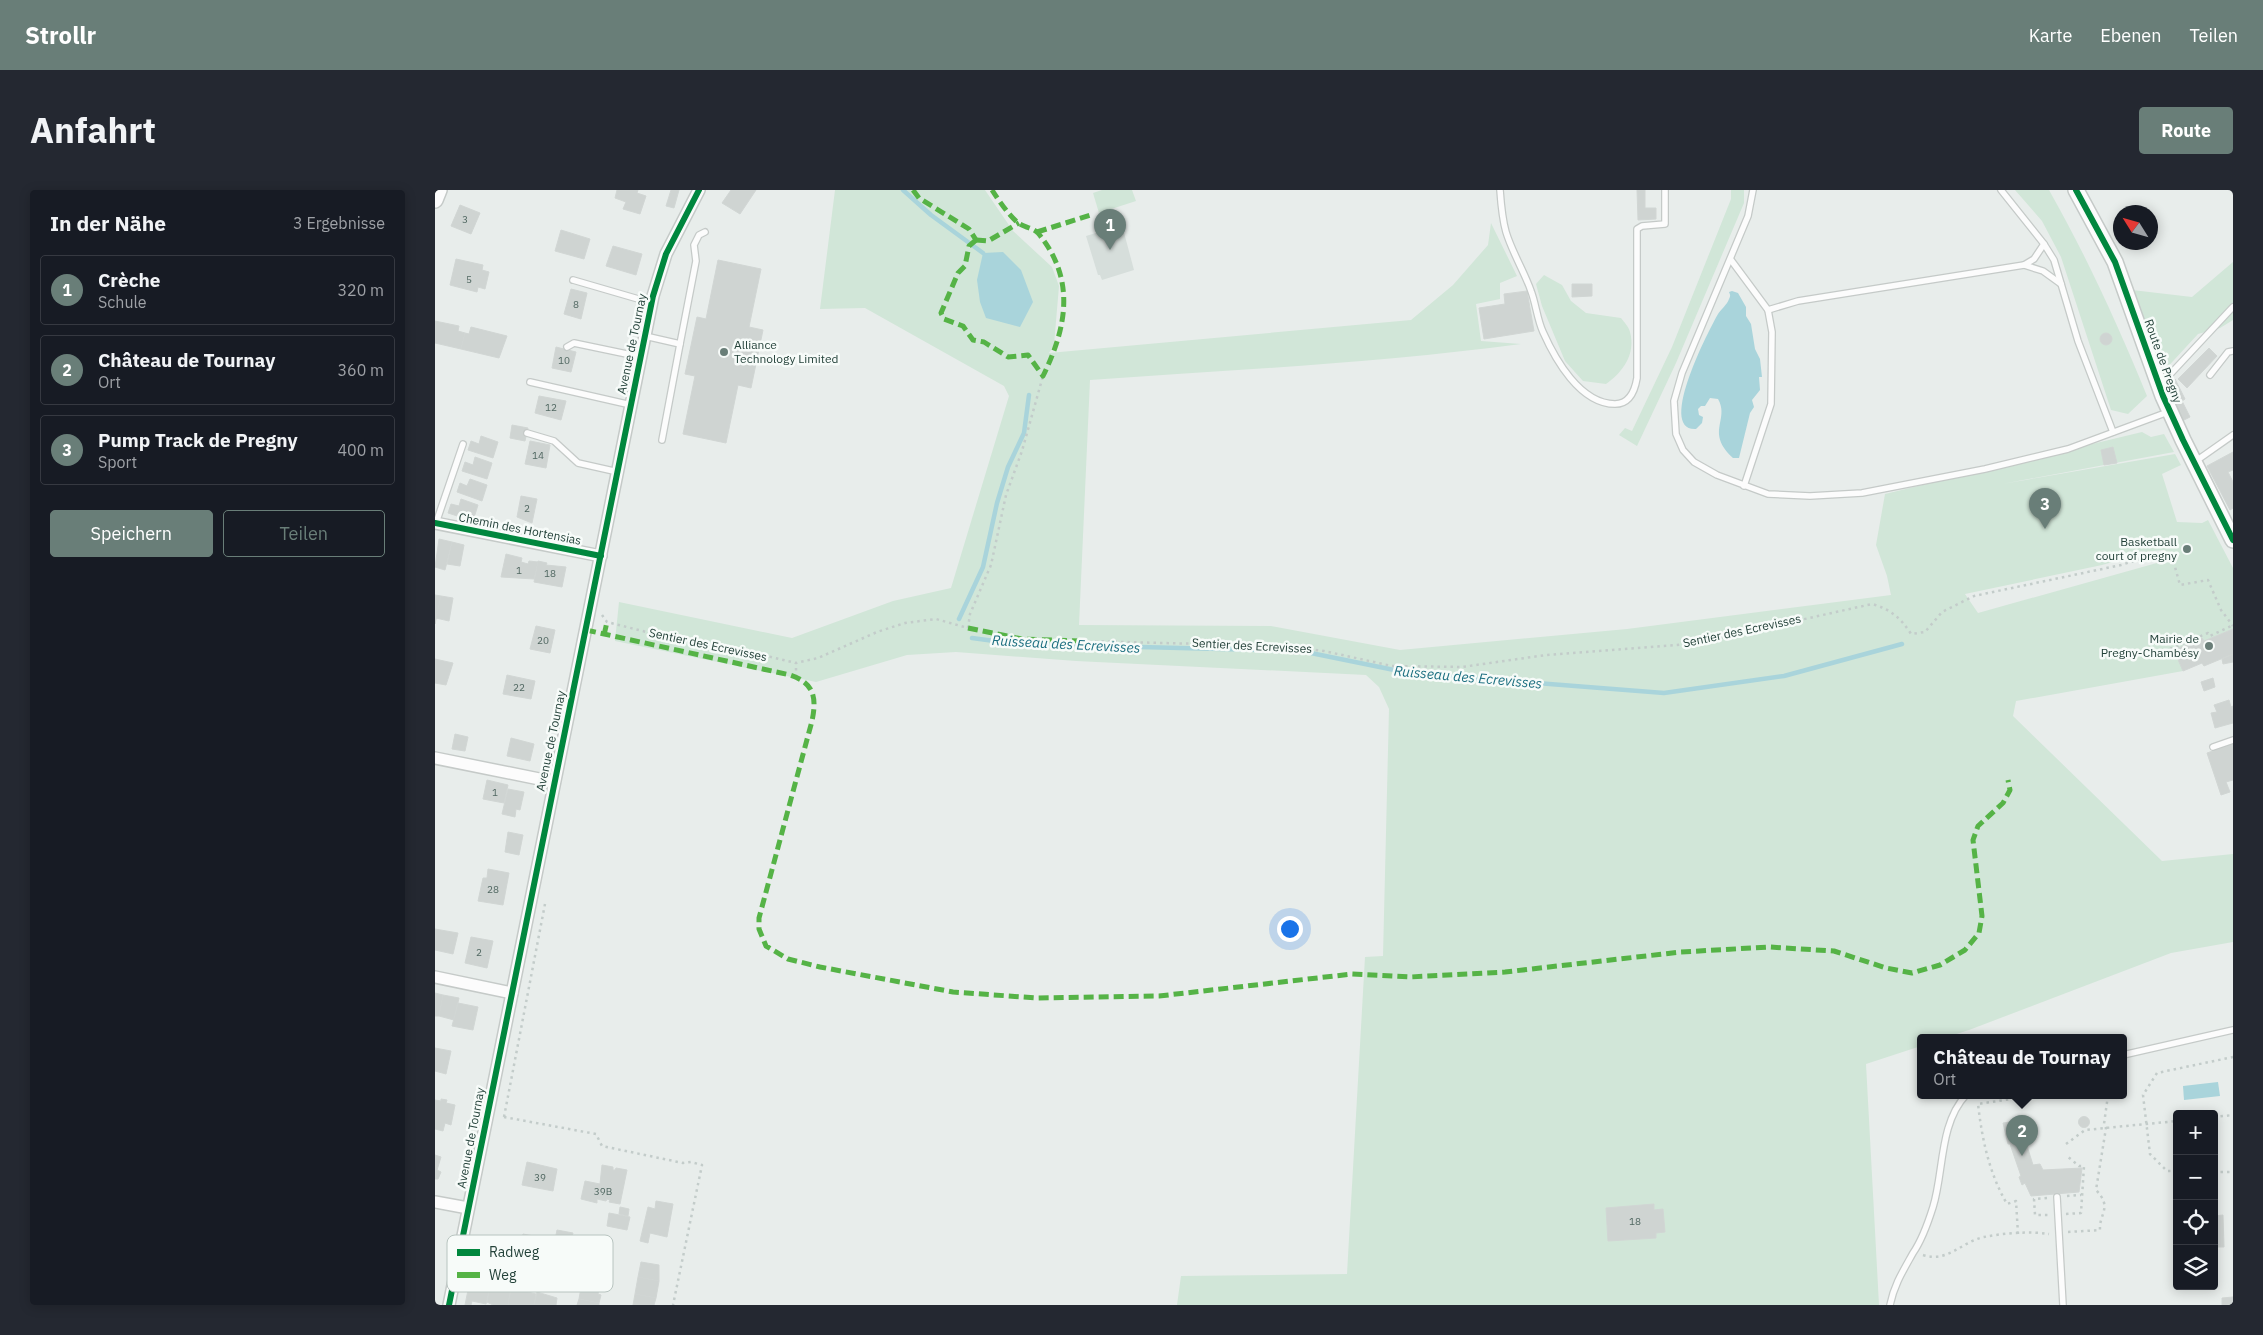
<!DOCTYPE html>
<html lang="de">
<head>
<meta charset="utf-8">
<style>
  body { margin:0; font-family:"IBM Plex Sans",sans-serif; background:#242831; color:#f1f3f6 }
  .controls { position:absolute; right:15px; bottom:15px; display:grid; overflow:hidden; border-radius:5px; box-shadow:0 2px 12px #0003 }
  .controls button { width:45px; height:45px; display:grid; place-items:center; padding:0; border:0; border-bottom:1px solid #363941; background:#171b24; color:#f1f3f6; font:25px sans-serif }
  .compass { position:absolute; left:1678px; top:15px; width:45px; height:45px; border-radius:50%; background:#171b24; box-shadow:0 2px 12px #0003; rotate:307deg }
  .you { position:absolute; left:854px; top:738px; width:18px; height:18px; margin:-12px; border:4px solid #fff; border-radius:50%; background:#1a73e8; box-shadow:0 0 0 8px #1a73e833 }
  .badge { display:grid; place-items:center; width:32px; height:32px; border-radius:50%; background:#697e78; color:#fff; font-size:16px; font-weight:700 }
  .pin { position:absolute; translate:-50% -41px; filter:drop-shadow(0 1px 2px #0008) }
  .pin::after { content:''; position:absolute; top:26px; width:18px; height:15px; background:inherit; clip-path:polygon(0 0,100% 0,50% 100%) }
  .popup { position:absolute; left:1482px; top:844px; width:210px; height:65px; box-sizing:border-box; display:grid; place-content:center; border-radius:5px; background:#171b24; filter:drop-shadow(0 1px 4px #0005); font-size:16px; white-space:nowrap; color:#9ea1a6 }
  .popup b { font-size:19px; color:#f1f3f6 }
  .popup::after { content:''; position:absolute; left:50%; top:100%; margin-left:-10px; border:10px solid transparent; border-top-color:#171b24 }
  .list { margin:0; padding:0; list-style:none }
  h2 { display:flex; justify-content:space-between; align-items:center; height:65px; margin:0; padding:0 20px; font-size:21px }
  h2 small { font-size:16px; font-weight:400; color:#9ea1a6 }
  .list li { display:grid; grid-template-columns:32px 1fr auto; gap:15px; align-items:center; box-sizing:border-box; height:70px; margin:0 10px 10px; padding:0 10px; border:1px solid #363941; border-radius:5px }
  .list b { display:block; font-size:19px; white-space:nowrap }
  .list p { margin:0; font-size:16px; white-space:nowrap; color:#9ea1a6 }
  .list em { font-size:16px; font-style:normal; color:#9ea1a6 }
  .actions { display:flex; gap:10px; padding:15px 20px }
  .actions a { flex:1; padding:11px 0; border:1px solid #697e78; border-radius:5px; text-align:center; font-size:18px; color:#697e78 }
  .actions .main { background:#697e78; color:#fff }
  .icon { flex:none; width:28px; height:28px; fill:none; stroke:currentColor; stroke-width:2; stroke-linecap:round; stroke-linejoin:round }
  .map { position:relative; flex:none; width:1798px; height:1115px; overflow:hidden; border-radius:5px }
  header { display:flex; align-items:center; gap:30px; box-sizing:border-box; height:70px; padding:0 25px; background:#697e78; color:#fff }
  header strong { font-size:24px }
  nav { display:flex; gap:28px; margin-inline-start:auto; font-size:18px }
  .intro { display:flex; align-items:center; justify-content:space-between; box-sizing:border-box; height:120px; padding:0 30px }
  h1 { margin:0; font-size:35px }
  .button { padding:12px 22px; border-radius:5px; background:#697e78; color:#fff; font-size:18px; font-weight:700 }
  main { display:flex; gap:30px; padding:0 30px }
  aside { flex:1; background:#171b24; border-radius:5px; box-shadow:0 2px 12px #0003 }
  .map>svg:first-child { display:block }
</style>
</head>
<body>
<header>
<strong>Strollr</strong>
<nav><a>Karte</a><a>Ebenen</a><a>Teilen</a></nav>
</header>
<div class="intro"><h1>Anfahrt</h1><a class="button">Route</a></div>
<main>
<aside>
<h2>In der Nähe<small>3 Ergebnisse</small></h2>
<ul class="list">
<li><span class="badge">1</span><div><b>Crèche</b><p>Schule</p></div><em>320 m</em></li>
<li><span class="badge">2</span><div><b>Château de Tournay</b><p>Ort</p></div><em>360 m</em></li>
<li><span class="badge">3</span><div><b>Pump Track de Pregny</b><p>Sport</p></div><em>400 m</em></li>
</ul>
<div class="actions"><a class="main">Speichern</a><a>Teilen</a></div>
</aside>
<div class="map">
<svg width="1798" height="1115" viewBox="0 0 1798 1115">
  <rect width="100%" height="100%" fill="#e8edeb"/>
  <!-- built -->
  <path fill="#d6dedb" d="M687 35 699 80 667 90 665 85H663L651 46Z"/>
  <!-- green -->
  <g fill="#d1e6d8" fill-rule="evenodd">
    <path d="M400 0H550L578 41 617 77 624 96 619 155 614 163 976 130 1018 95 1053 55 1056 33 1082 86 1065 93V109L1041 114 1046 151 1086 154C943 173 799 180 655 190L644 435 836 436 965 460 1192 439 1456 405 1452 386 1441 355 1450 304 1707 242 1716 247 1729 244 1739 262 1567 294 1740 264 1746 275 1727 284 1742 332 1767 333 1773 330 1798 378V439L1769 451 1767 448 1740 460 1748 481 1581 511 1578 526 1727 671 1798 664V752L1736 763 1534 840 1512 847H1486V856L1431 874 1444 1115H742L746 1086 912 1084 930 767 948 766 954 519 944 497 931 485 641 471 521 462 472 465 381 492 180 451 184 412 357 448 458 411 516 398 574 206 569 196 430 118 385 119ZM1730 360 1736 369 1543 423 1530 404 1667 375 1718 361Z"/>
    <path d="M667 0H697L701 11 664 23 658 3Z"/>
    <path d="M1296 0H1309V13L1241 173 1202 256 1184 245 1190 238 1197 241 1237 157 1296 9Z"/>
    <path d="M1580 0H1614C1652 67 1683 135 1712 206L1693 224 1676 220 1626 67 1607 31Z"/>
    <path d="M1798 72V130L1785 138 1763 144 1727 183 1697 100 1757 107Z"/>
    <path d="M1109 85 1127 95 1136 111 1151 123 1186 128C1189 132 1194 137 1195 142 1201 164 1188 182 1171 194L1148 191 1130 171 1107 116 1101 94Z"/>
  </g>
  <!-- water -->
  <g fill="#a9d4db">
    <path d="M568 62 586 80 598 112 585 137 551 128 545 112 542 90 548 63Z"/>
    <path d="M1297 101 1303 103 1311 117V126L1316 134 1320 159 1325 169 1327 187H1324L1325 200 1317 210 1319 217 1315 223 1304 268H1298C1270 242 1295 230 1283 209L1275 208 1270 216H1266L1263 219 1264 225 1268 227 1267 233 1261 239C1221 241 1275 138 1283 124 1286 119 1292 115 1294 109 1296 105 1295 105 1294 102Z"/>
    <path d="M1783 892 1785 906 1749 910 1748 896Z"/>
  </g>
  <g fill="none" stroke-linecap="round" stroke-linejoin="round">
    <!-- stream -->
    <g stroke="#a9d4db" stroke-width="4.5">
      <path d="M468 0 496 25 548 63"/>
      <path d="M524 429 548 377 562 313 573 277 589 243 594 205"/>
      <path d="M537 448 582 454 866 461 974 483 1229 503 1349 486 1467 454"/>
    </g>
  </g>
  <!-- building -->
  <g fill="#cfd4d2" stroke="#d1d6d4">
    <path d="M182 0H203L202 3 211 6 205 24 188 19 191 12 180 8Z"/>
    <path d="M236 0H244L239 18 231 16Z"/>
    <path d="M296 0H321L305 24 287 13Z"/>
    <path d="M1202 0H1210V18H1221V29L1203 30Z"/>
    <path d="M25 15 45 23 36 44 16 36Z"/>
    <path d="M126 40 155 49 149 69 120 61Z"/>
    <path d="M178 56 207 64 201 85 171 76Z"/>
    <path d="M21 69 48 75 47 80 54 82 50 99 43 97 42 102 15 95Z"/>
    <path d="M283 70 326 79 314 137 328 140 316 198 303 195 291 253 248 244 260 186 250 184 262 127 271 129Z"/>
    <path d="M1137 94H1157V106L1137 107Z"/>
    <path d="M136 99 152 103 146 129 129 124Z"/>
    <path d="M1092 101 1099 141 1049 149 1044 118 1070 114 1069 104Z"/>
    <path d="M0 131 24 136 23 141 30 143 26 159 0 153Z"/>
    <path d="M36 137 72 146 64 168 26 159 30 143 34 144Z"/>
    <circle cx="1671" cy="149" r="6"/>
    <path d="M121 157 141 162 136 182 117 178Z"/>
    <path d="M1774 158 1782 166 1752 198 1743 189Z"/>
    <path d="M1740 189 1750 209 1747 211 1755 227 1745 232 1730 199Z"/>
    <path d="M104 206 131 211 126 230 100 223Z"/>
    <path d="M77 235 93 238 90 251 75 248Z"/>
    <path d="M46 246 63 252 58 268 33 260 36 251 44 254Z"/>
    <path d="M95 251 115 255 111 278 90 274Z"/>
    <path d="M1678 257 1682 273 1669 275 1666 260Z"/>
    <path d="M1798 262V280L1793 282 1798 292V318L1795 320 1772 276Z"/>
    <path d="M40 267 57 273 52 289 27 281 30 272 38 275Z"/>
    <path d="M35 289 52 295 47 311 22 302 25 293 32 296Z"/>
    <path d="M86 306 102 309 97 333 82 327Z"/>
    <path d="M26 309 43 315 38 331 13 323 16 314 24 316Z"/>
    <path d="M4 349 17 352 10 380 0 377Z"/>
    <path d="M17 352 29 355 25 376 12 374Z"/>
    <path d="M71 364 87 368 86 372 93 374 94 371 103 372 99 389 66 387Z"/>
    <path d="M103 371 112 373 111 375 131 377 127 397 99 392Z"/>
    <path d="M0 405 6 406 0 434Z"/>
    <path d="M6 406 18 408 14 431 1 428Z"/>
    <path d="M101 436 120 440 115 463 95 459Z"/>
    <path d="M1798 439V464L1769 476 1767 473 1748 481 1739 460 1767 448 1769 451Z"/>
    <path d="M1798 464V472L1788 474 1787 469Z"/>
    <path d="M0 469 18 473 11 495 0 493Z"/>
    <path d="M72 485 100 491 96 509 68 504Z"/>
    <path d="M1778 488 1780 497 1769 501 1766 492Z"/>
    <path d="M1794 510 1796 517 1798 516V533L1780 538 1776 523 1782 522 1779 515Z"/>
    <path d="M20 544 33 547 30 561 17 559Z"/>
    <path d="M76 548 99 554 95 571 72 566Z"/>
    <path d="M1798 554V590L1791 592 1795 602 1786 605 1772 563Z"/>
    <path d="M52 590 73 595 69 613 48 609Z"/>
    <path d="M73 599 89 602 85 620 81 619 80 627 67 624Z"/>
    <path d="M73 642 88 645 84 665 70 662Z"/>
    <path d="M53 679 74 683 68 715 43 711 48 688H52Z"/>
    <path d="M0 739 23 743 18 764 0 760Z"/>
    <path d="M36 747 58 751 52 778 30 773Z"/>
    <path d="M0 803 8 805 4 826H0Z"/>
    <path d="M8 805 24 808 19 830 4 826Z"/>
    <path d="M23 813 43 817 38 840 17 836Z"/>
    <path d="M0 858 16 861 11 884 0 881Z"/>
    <path d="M6 909 12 910 11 913 20 915 16 935 10 933 8 941 0 939V910L6 911Z"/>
    <circle cx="1649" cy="932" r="5.5"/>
    <path d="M1589 930 1593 959 1598 975 1605 974 1608 980 1647 978 1644 1002 1596 1006 1590 993 1587 995 1584 987 1586 986 1575 954H1573L1568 933Z"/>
    <path d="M0 965 6 967 2 980 6 982 3 989H0Z"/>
    <path d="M92 972 122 979 118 1001 87 995Z"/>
    <path d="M167 975 178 977V980H180L181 978 192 980 185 1014 174 1012 175 1010 172 1009 171 1011 162 1009V1013L146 1009 150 991 165 994Z"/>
    <path d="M221 1011 238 1014 232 1047 215 1043 213 1053 205 1051 213 1017 220 1019Z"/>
    <path d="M1219 1014V1020L1228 1019 1230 1042 1221 1043V1048L1173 1051 1171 1018Z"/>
    <path d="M185 1017 194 1019 193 1026 184 1024Z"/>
    <path d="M174 1023 195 1027 192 1040 172 1036Z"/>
    <path d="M1788 1025 1789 1057H1779V1026Z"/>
    <path d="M122 1040 138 1043 136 1050 124 1048 120 1075 105 1072 106 1066 98 1064 97 1067 84 1061 88 1044 120 1050Z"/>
    <path d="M158 1050 164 1051 165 1063 171 1064 169 1072 173 1073 172 1075 151 1071 153 1054 157 1055Z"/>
    <path d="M151 1071 172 1075 168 1096 147 1092Z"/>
    <path d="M206 1072 224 1075V1091L203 1087Z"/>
    <path d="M203 1087 224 1091 221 1108 200 1104Z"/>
    <path d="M35 1090 56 1093 51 1114 37 1111 36 1115H30Z"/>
    <path d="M147 1092 168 1096 164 1098 163 1104 166 1105 164 1113 144 1109Z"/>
    <path d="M55 1094 76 1098 73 1115H58L52 1112Z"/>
    <path d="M76 1098 101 1104 99 1115H73Z"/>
    <path d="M102 1102 122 1108 121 1115H99Z"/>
    <path d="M200 1104 221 1108 219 1115H198Z"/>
    <path d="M1798 1107V1115H1787V1108Z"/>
    <path d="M144 1109 164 1113V1115H142Z"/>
  </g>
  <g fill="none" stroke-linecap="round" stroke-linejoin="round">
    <defs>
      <g id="service">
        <path d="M1065 0C1066 14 1067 28 1071 42 1077 62 1089 81 1096 101 1101 114 1102 129 1108 142 1120 169 1145 214 1180 214 1195 214 1200 200 1202 188V39L1207 36 1230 34V0"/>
        <path d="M1318 0 1313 26 1247 183 1239 211 1241 244 1248 260 1259 272 1282 285 1333 304 1375 306 1427 303 1550 279 1633 259 1733 222"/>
        <path d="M1566 0 1609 54 1619 70 1643 151 1678 242"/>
        <path d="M1609 54 1599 69 1589 75 1608 81 1626 94"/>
        <path d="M1296 70 1333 120 1363 111 1589 75"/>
        <path d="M138 90 217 113"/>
        <path d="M210 146 245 154 261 71 259 55 264 45 270 42"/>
        <path d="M132 157 139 153 206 167"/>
        <path d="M1775 185 1793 162 1798 161"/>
        <path d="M95 192 196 215"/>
        <path d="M1726 194 1798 117"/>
        <path d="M92 243 119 251 143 273 183 282"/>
        <path d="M227 250 245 154"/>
        <path d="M1761 271 1798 245"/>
        <path d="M1309 296 1336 214 1337 142 1333 120"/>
        <path d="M1 333 28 254"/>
        <path d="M1778 557 1798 550"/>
        <path d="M1688 865 1798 840"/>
        <path d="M1622 1007 1628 1115"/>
        <path d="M1455 1115C1459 1095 1468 1081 1478 1063 1487 1050 1493 1033 1498 1017 1509 982 1504 934 1531 905"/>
      </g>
      <g id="minor">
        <path d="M0 333 166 366"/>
        <path d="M0 568 119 592"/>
        <path d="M0 787 77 803"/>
        <path d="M0 1012 33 1018"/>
        <path d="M14 1115 218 106 231 64 264 0"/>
      </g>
      <g id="tertiary">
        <path d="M1641 0 1680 72 1728 206 1748 250 1798 350"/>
        <path d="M0 10 4 0"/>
      </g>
    </defs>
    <!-- service casing -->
    <use href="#service" stroke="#c5cac8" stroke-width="8"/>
    <!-- minor casing -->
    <use href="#minor" stroke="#c5cac8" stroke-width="14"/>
    <!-- tertiary casing -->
    <use href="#tertiary" stroke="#c5cac8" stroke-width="18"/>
    <!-- path -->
    <g stroke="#c3ccca" stroke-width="2.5" stroke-dasharray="2.5 4" stroke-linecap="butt">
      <path d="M167 425 172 432 247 451 265 450 361 473 383 468 442 442 470 433 501 429 533 438 535 424 556 375 571 305 587 261 608 186"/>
      <path d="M647 451 850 456 889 461 957 476 1027 477 1111 465 1242 455 1280 449 1437 414C1455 419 1466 428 1476 444L1490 442 1507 422 1539 406 1686 375 1725 363 1730 364 1740 377 1745 395 1773 390 1786 420 1798 436"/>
      <path d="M1735 459 1773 443 1775 446 1796 436"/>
      <path d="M361 487V473"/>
      <path d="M69 927 110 714"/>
      <path d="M69 927 161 944 167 956 248 973 256 972 267 975 238 1115"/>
      <path d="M1779 927 1798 925"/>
      <path d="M1631 954 1650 940 1742 931"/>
      <path d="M1742 981H1732L1715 964 1708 905 1722 883 1798 867"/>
      <path d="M1779 982H1798"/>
      <path d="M1632 1006 1646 1005"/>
      <path d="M1612 1008 1599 1009 1600 1025H1613"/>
      <path d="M1631 1024 1646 1023 1649 976H1644L1632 966"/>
      <path d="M1633 1042 1665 1040C1664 1023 1678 1018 1661 1000L1671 938 1669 934 1673 905"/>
      <path d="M1583 1044 1581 1011 1572 1014C1554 983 1547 949 1543 914L1603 905 1673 907"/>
      <path d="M1488 1065C1513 1073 1526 1052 1549 1047 1569 1043 1595 1041 1614 1044"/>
    </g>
    <!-- service -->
    <use href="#service" stroke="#fcfcfc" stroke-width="5.5"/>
    <!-- minor -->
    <use href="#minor" stroke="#fcfcfc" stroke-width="11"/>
    <!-- tertiary -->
    <use href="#tertiary" stroke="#fcfcfc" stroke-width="15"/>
    <!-- quiet -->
    <g stroke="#55b346" stroke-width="5" stroke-dasharray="10 5" stroke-linecap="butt">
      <path d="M478 0 484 8 534 39 541 50"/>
      <path d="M602 42 656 25"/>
      <path d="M541 50 534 56 530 76 523 83 506 123 509 129 528 136 538 150 549 152 573 167 593 165 608 186C632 137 641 89 603 43 598 38 589 37 583 33 573 24 564 11 557 0"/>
      <path d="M541 50 553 51 584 33"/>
      <path d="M533 438 587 449 647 451"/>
      <path d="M151 440 355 485C379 493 382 507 377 531L324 728V739L331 756 353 769 385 777 518 802 602 808 724 806 917 784 975 787 1070 782 1246 762 1334 757 1399 761 1451 778 1477 783 1505 775 1530 760 1544 743 1547 726 1538 650 1543 636 1568 613 1575 600 1573 590"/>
      <path d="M169 445 172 432"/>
    </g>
    <defs>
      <g id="cycleway">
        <path d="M1641 0 1680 72 1728 206 1748 250 1798 350"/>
        <path d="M0 333 166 366"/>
        <path d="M14 1115 218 106 231 64 264 0"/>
      </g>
    </defs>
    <!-- cycleway casing -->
    <use href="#cycleway" stroke="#f7fbf9" stroke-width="9"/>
    <!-- cycleway -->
    <use href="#cycleway" stroke="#00873e" stroke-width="6"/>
  </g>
  <!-- markers -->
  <g fill="#697e78" stroke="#f7fbf9" stroke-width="2">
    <circle cx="289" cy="162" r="5"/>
    <circle cx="1752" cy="359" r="5"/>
    <circle cx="1774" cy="456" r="5"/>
  </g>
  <g text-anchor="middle" stroke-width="5" stroke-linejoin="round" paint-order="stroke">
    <!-- number labels -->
    <g font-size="10" fill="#506761">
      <text x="30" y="33">3</text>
      <text x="34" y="93">5</text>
      <text x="141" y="118">8</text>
      <text x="129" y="174">10</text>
      <text x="116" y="221">12</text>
      <text x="103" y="269">14</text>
      <text x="92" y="322">2</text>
      <text x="84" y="384">1</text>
      <text x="115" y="387">18</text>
      <text x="108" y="454">20</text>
      <text x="84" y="501">22</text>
      <text x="60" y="606">1</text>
      <text x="58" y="703">28</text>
      <text x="44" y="766">2</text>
      <text x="105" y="991">39</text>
      <text x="168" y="1005">39B</text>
      <text x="1200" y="1035">18</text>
    </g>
    <!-- street labels -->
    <g font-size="12" fill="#24423a" stroke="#f7fbf9">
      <text transform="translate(197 154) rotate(-78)" y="4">Avenue de Tournay</text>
      <text transform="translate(1728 171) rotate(70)" y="4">Route de Pregny</text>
      <text transform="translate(85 339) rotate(11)" y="4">Chemin des Hortensias</text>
      <text transform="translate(1307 441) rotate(-12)" y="4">Sentier des Ecrevisses</text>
      <text transform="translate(273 455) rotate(12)" y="4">Sentier des Ecrevisses</text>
      <text transform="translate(817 456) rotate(3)" y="4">Sentier des Ecrevisses</text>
      <text transform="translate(116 551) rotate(-78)" y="4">Avenue de Tournay</text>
      <text transform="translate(36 948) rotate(-79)" y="4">Avenue de Tournay</text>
    </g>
    <!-- poi labels -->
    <g font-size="12" fill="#24423a" stroke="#f7fbf9" text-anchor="end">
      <text x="299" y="159" text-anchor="start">Alliance<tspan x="299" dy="14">Technology Limited</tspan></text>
      <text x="1742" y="356">Basketball<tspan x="1742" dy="14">court of pregny</tspan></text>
      <text x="1764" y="453">Mairie de<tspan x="1764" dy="14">Pregny-Chambésy</tspan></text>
    </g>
    <!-- water labels -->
    <g font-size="14" font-style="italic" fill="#1c6f80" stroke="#f7fbf9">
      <text transform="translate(631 454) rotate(3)" y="5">Ruisseau des Ecrevisses</text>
      <text transform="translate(1033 487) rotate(5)" y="5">Ruisseau des Ecrevisses</text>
    </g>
  </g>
  <!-- legend -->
  <rect x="12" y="1045" width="166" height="57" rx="8" fill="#f7fbf9" stroke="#b8c4c0" stroke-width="1"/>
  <rect x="22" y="1059" width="23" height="7" fill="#00873e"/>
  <rect x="22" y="1082" width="23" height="6" fill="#55b346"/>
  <g font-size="14" fill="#24423a">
    <text x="54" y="1067">Radweg</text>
    <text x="54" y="1090">Weg</text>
  </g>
</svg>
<div class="controls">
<button>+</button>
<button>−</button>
<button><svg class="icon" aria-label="locate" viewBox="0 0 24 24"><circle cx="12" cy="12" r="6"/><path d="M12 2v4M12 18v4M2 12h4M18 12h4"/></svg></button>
<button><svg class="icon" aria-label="layers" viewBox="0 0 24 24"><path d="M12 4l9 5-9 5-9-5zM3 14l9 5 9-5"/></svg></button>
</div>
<svg class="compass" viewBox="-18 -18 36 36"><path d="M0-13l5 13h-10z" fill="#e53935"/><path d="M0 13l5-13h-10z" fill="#9ea1a6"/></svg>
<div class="you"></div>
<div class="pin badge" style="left:675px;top:60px">1</div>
<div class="pin badge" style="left:1587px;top:966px">2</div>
<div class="popup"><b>Château de Tournay</b>Ort</div>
<div class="pin badge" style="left:1610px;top:339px">3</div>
</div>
</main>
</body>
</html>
